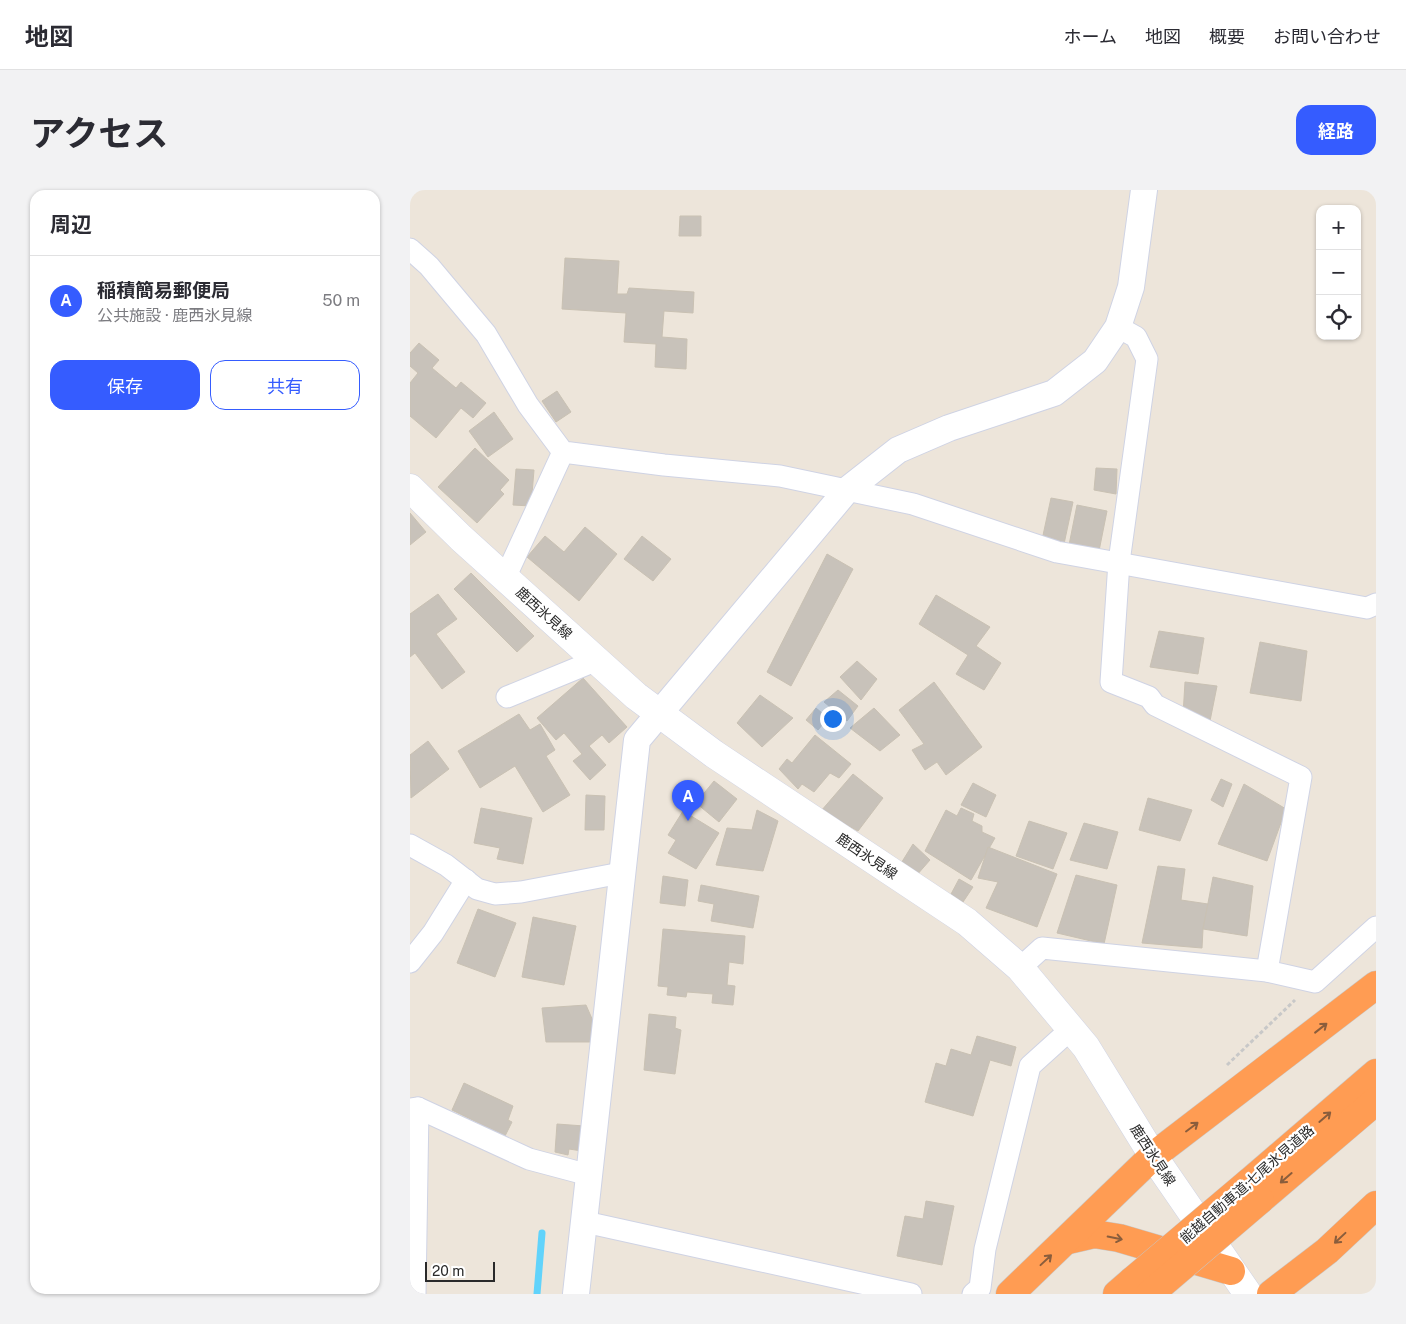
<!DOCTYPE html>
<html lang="ja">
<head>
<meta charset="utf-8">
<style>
  body { margin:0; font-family:"Public Sans","Noto Sans JP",sans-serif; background:#f2f2f3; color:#2b2b33 }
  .controls { position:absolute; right:15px; top:15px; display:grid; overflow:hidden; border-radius:10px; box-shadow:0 1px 4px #0004 }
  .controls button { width:45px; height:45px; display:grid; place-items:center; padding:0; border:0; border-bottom:1px solid #e1e1e2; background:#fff; color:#2b2b33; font:25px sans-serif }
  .scale { position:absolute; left:15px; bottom:12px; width:70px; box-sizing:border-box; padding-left:5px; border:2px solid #2a2a2a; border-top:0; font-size:14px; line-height:18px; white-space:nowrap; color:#2a2a2a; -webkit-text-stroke:4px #fff; paint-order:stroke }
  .you { position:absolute; left:422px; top:528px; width:18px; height:18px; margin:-12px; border:4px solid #fff; border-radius:50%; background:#1a73e8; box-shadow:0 0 0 8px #1a73e833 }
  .badge { display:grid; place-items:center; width:32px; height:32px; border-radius:50%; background:#355cff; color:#fff; font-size:16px; font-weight:700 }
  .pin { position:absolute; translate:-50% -41px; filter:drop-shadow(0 1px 2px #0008) }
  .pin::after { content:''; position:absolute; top:26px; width:18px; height:15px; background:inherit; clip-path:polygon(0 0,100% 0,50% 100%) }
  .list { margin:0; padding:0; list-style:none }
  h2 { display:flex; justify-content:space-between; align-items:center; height:65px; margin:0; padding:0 20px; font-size:21px }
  h2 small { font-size:16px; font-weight:400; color:#7c7c81 }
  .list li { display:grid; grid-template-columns:32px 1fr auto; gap:15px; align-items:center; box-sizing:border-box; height:90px; padding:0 20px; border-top:1px solid #e1e1e2 }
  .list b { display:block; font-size:19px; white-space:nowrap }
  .list p { margin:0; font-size:16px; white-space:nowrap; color:#7c7c81 }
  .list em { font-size:16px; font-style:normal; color:#7c7c81 }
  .actions { display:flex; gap:10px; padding:15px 20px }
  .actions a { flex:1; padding:11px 0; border:1px solid #355cff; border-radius:15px; text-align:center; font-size:18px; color:#355cff }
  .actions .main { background:#355cff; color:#fff }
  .icon { flex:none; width:28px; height:28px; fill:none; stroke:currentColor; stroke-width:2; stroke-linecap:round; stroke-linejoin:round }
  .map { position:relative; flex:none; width:966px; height:1104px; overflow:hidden; border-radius:15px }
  header { display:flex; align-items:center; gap:30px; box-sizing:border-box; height:70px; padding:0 25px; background:#fff; border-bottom:1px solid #e1e1e2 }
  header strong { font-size:24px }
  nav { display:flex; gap:28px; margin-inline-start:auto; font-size:18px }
  .intro { display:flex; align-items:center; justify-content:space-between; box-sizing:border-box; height:120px; padding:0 30px }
  h1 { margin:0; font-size:35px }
  .button { padding:12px 22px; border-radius:15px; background:#355cff; color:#fff; font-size:18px; font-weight:700 }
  main { display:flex; gap:30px; padding:0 30px }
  aside { flex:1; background:#fff; border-radius:15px; box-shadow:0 1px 4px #0004 }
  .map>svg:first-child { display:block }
</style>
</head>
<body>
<header>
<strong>地図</strong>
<nav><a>ホーム</a><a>地図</a><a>概要</a><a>お問い合わせ</a></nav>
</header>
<div class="intro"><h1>アクセス</h1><a class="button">経路</a></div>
<main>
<aside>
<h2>周辺<small></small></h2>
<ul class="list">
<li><span class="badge">A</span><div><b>稲積簡易郵便局</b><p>公共施設 · 鹿西氷見線</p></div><em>50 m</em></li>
</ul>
<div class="actions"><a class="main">保存</a><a>共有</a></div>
</aside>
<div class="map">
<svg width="966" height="1104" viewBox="0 0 966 1104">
  <rect width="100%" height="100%" fill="#ede5da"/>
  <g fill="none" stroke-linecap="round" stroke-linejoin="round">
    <!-- stream -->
    <path stroke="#61d3fb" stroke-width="7" d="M127 1104 132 1043"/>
  </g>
  <!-- building -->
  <g fill="#c8c2ba" stroke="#c9c1b3">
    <path d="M270 26H291V46H269Z"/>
    <path d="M155 68 209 71 207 104H217L219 98 284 102 283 123 254 121 252 147 277 149 276 179 245 177 246 154 214 152 216 123 152 119Z"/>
    <path d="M9 153 29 170 22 178 46 198 51 192 76 213 63 228 51 218 26 248 0 226V193L8 183 0 176V163Z"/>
    <path d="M147 201 161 222 146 232 132 211Z"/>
    <path d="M84 222 103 249 78 267 59 241Z"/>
    <path d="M65 258 99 290 90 300 94 304 67 333 28 297Z"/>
    <path d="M686 278 707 279 706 304 684 300Z"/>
    <path d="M106 279 124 280 121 316 103 315Z"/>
    <path d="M641 308 663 312 654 354 632 350Z"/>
    <path d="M667 315 697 321 689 361 659 355Z"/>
    <path d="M0 323 16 342 0 355Z"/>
    <path d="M175 337 207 364 169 411 117 367 135 346 154 362Z"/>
    <path d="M232 346 261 369 243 391 214 369Z"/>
    <path d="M417 364 443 379 381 496 357 482Z"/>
    <path d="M61 383 124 446 107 462 44 399Z"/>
    <path d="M28 404 47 429 26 444 55 482 32 499 5 463 0 467V424Z"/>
    <path d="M526 405 580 437 566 456 591 473 574 500 546 484 558 465 509 434Z"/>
    <path d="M749 441 794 448 788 484 740 477Z"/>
    <path d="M850 452 897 461 891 511 840 503Z"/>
    <path d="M447 471 467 489 451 510 430 487Z"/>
    <path d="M173 488 217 537 199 553 192 545 179 556 196 575 180 590 163 571 172 564 154 543 146 550 127 528Z"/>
    <path d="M524 492 572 557 536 585 527 572 515 580 502 560 514 554 489 520Z"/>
    <path d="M775 492 807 496 800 531 773 525Z"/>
    <path d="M428 500 448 516 437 531 414 512Z"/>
    <path d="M350 505 383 528 352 557 327 533Z"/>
    <path d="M406 518 418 528 408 540 396 530Z"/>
    <path d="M464 518 490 545 470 561 440 538Z"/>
    <path d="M109 524 120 540 130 534 145 560 136 566 160 605 133 622 105 576 70 598 48 561Z"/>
    <path d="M405 545 441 574 429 588 420 583 404 602 392 594 388 599 369 579 377 569 382 573Z"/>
    <path d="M18 551 39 579 1 608 0 565Z"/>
    <path d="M443 584 473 608 448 641 411 621Z"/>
    <path d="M811 589 822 594 813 617 801 610Z"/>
    <path d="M304 591 327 609 309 632 286 613Z"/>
    <path d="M563 593 586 605 576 627 551 615Z"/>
    <path d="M834 594 876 619 857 671 808 654Z"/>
    <path d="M176 605 195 606 194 640H175Z"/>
    <path d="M738 608 782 620 770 651 729 640Z"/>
    <path d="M71 618 122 628 113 674 87 669 90 658 64 653Z"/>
    <path d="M551 618 564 624 562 631 572 636V642L585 648 561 690 515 661 536 620 547 626Z"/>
    <path d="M347 620 368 631 353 681 306 675 317 638 342 640Z"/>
    <path d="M273 621 309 643 286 679 258 663 266 650 258 645Z"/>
    <path d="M619 631 657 643 643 679 606 666Z"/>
    <path d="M674 633 708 642 697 679 660 670Z"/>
    <path d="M503 654 520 670 506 686 490 675Z"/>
    <path d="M578 657 647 684 627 737 576 718 588 692 568 688Z"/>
    <path d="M748 676 775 679 771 710 798 714 793 739 792 758 732 753Z"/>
    <path d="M666 685 707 695 694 754 647 743Z"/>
    <path d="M253 686 278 690 275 716 250 713Z"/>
    <path d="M803 687 843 696 837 746 793 739Z"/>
    <path d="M549 689 563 697 553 712 540 706Z"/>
    <path d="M291 695 349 706 343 738 301 731 304 714 288 711Z"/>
    <path d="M68 719 106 733 85 787 47 773Z"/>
    <path d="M123 727 166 736 154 795 112 787Z"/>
    <path d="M253 739 335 746 333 774 319 772 317 795 325 796 323 815 302 813 303 804 277 802 276 807 257 805 258 797 248 796Z"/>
    <path d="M176 815 183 831 182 840H186L185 852H136L132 818Z"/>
    <path d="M239 824 266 827 265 838 271 840 265 884 234 880Z"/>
    <path d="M567 846 606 857 601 876 580 870 563 926 515 912 526 873 536 876 541 859 561 865Z"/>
    <path d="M54 893 103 916 98 930 102 932 95 946 42 920Z"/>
    <path d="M147 934 174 936 172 961 159 959 158 965 145 962Z"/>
    <path d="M516 1011 544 1016 532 1075 487 1066 495 1026 513 1029Z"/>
  </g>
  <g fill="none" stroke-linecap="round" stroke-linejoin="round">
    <defs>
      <g id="minor">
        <path d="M0 59 19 76 76 144 118 215 153 262 254 275 370 286 503 314 647 362 957 418 966 414"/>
        <path d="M708 137 726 147 737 169 709 372 701 492 739 507 745 515 891 587 857 781"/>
        <path d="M95 388 153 262"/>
        <path d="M97 507 187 470"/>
        <path d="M0 655 36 675 67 699 85 704 111 702 211 683"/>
        <path d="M0 772 23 743 56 690"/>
        <path d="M610 778 632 758 857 781 905 792 966 737"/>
        <path d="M0 919 8 918 119 969 179 985"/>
        <path d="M175 1032 501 1104"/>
        <path d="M5 1104 8 918"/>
        <path d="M563 1104 570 1098 575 1059 620 876 661 839"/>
      </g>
      <path id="tertiary" d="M166 1104 227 550 437 300 488 260 539 238 644 203 685 171 708 137 721 97 734 0"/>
      <path id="secondary" d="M0 298 51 348 226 506 304 564 557 732 610 778 676 857 743 966 838 1104"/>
      <g id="motorway">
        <path d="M838 993 966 883"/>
        <path d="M850 1010 966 911"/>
        <path d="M658 1050 684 1044 709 1048 821 1081"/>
        <path d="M600 1104 743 966 966 795"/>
        <path d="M707 1104 722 1091"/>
        <path d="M861 1104 917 1061 966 1015"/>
      </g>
    </defs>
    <!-- minor casing -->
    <use href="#minor" stroke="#cfd3e4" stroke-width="23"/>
    <!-- tertiary casing -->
    <use href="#tertiary" stroke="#cfd3e4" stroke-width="28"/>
    <!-- secondary casing -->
    <use href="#secondary" stroke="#cfd3e4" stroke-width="29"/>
    <!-- motorway casing -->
    <use href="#motorway" stroke="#c8c8c8" stroke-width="29"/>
    <!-- path -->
    <path stroke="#c8c8c8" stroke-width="3" stroke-dasharray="4 2.5" stroke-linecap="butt" d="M817 875 885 810"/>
    <!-- minor -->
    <use href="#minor" stroke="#fff" stroke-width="21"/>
    <!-- tertiary -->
    <use href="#tertiary" stroke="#fff" stroke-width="26"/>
    <!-- secondary -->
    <use href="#secondary" stroke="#fff" stroke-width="28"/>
    <!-- motorway -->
    <use href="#motorway" stroke="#ff9c53" stroke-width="28"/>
    <defs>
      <g id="motorway-bridge">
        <path d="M722 1091 838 993"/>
        <path d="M740 1104 850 1010"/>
      </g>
    </defs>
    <!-- motorway-bridge casing -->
    <use href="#motorway-bridge" stroke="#c8c8c8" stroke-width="29" stroke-linecap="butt"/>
    <!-- motorway-bridge -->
    <use href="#motorway-bridge" stroke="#ff9c53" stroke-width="28"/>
  </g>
  <!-- one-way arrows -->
  <defs><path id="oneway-shaft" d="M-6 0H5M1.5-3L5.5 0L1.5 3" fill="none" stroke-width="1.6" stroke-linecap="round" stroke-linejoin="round" transform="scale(1.25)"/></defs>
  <g stroke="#8a5d3c">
    <use href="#oneway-shaft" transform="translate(911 838) rotate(-38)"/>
    <use href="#oneway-shaft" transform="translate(915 927) rotate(-41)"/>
    <use href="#oneway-shaft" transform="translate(782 937) rotate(-37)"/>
    <use href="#oneway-shaft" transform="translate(876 988) rotate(139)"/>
    <use href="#oneway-shaft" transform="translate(705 1048) rotate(11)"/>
    <use href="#oneway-shaft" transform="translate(930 1048) rotate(137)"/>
    <use href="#oneway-shaft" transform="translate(636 1070) rotate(-43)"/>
  </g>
  <g text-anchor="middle" stroke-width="4.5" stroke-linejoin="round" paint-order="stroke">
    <!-- street labels -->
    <g font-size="14" fill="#2a2a2a" stroke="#fff">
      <text transform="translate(134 423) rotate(42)" y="5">鹿西氷見線</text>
      <text transform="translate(457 666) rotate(34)" y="5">鹿西氷見線</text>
      <text transform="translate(743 965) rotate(57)" y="5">鹿西氷見線</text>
      <text transform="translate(837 994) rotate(-41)" y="5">能越自動車道;七尾氷見道路</text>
    </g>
  </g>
</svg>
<div class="controls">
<button>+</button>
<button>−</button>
<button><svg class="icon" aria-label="locate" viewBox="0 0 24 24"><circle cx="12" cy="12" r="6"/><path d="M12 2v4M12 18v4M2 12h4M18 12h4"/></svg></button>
</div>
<div class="scale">20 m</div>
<div class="you"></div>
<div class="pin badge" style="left:278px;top:631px">A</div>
</div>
</main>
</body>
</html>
